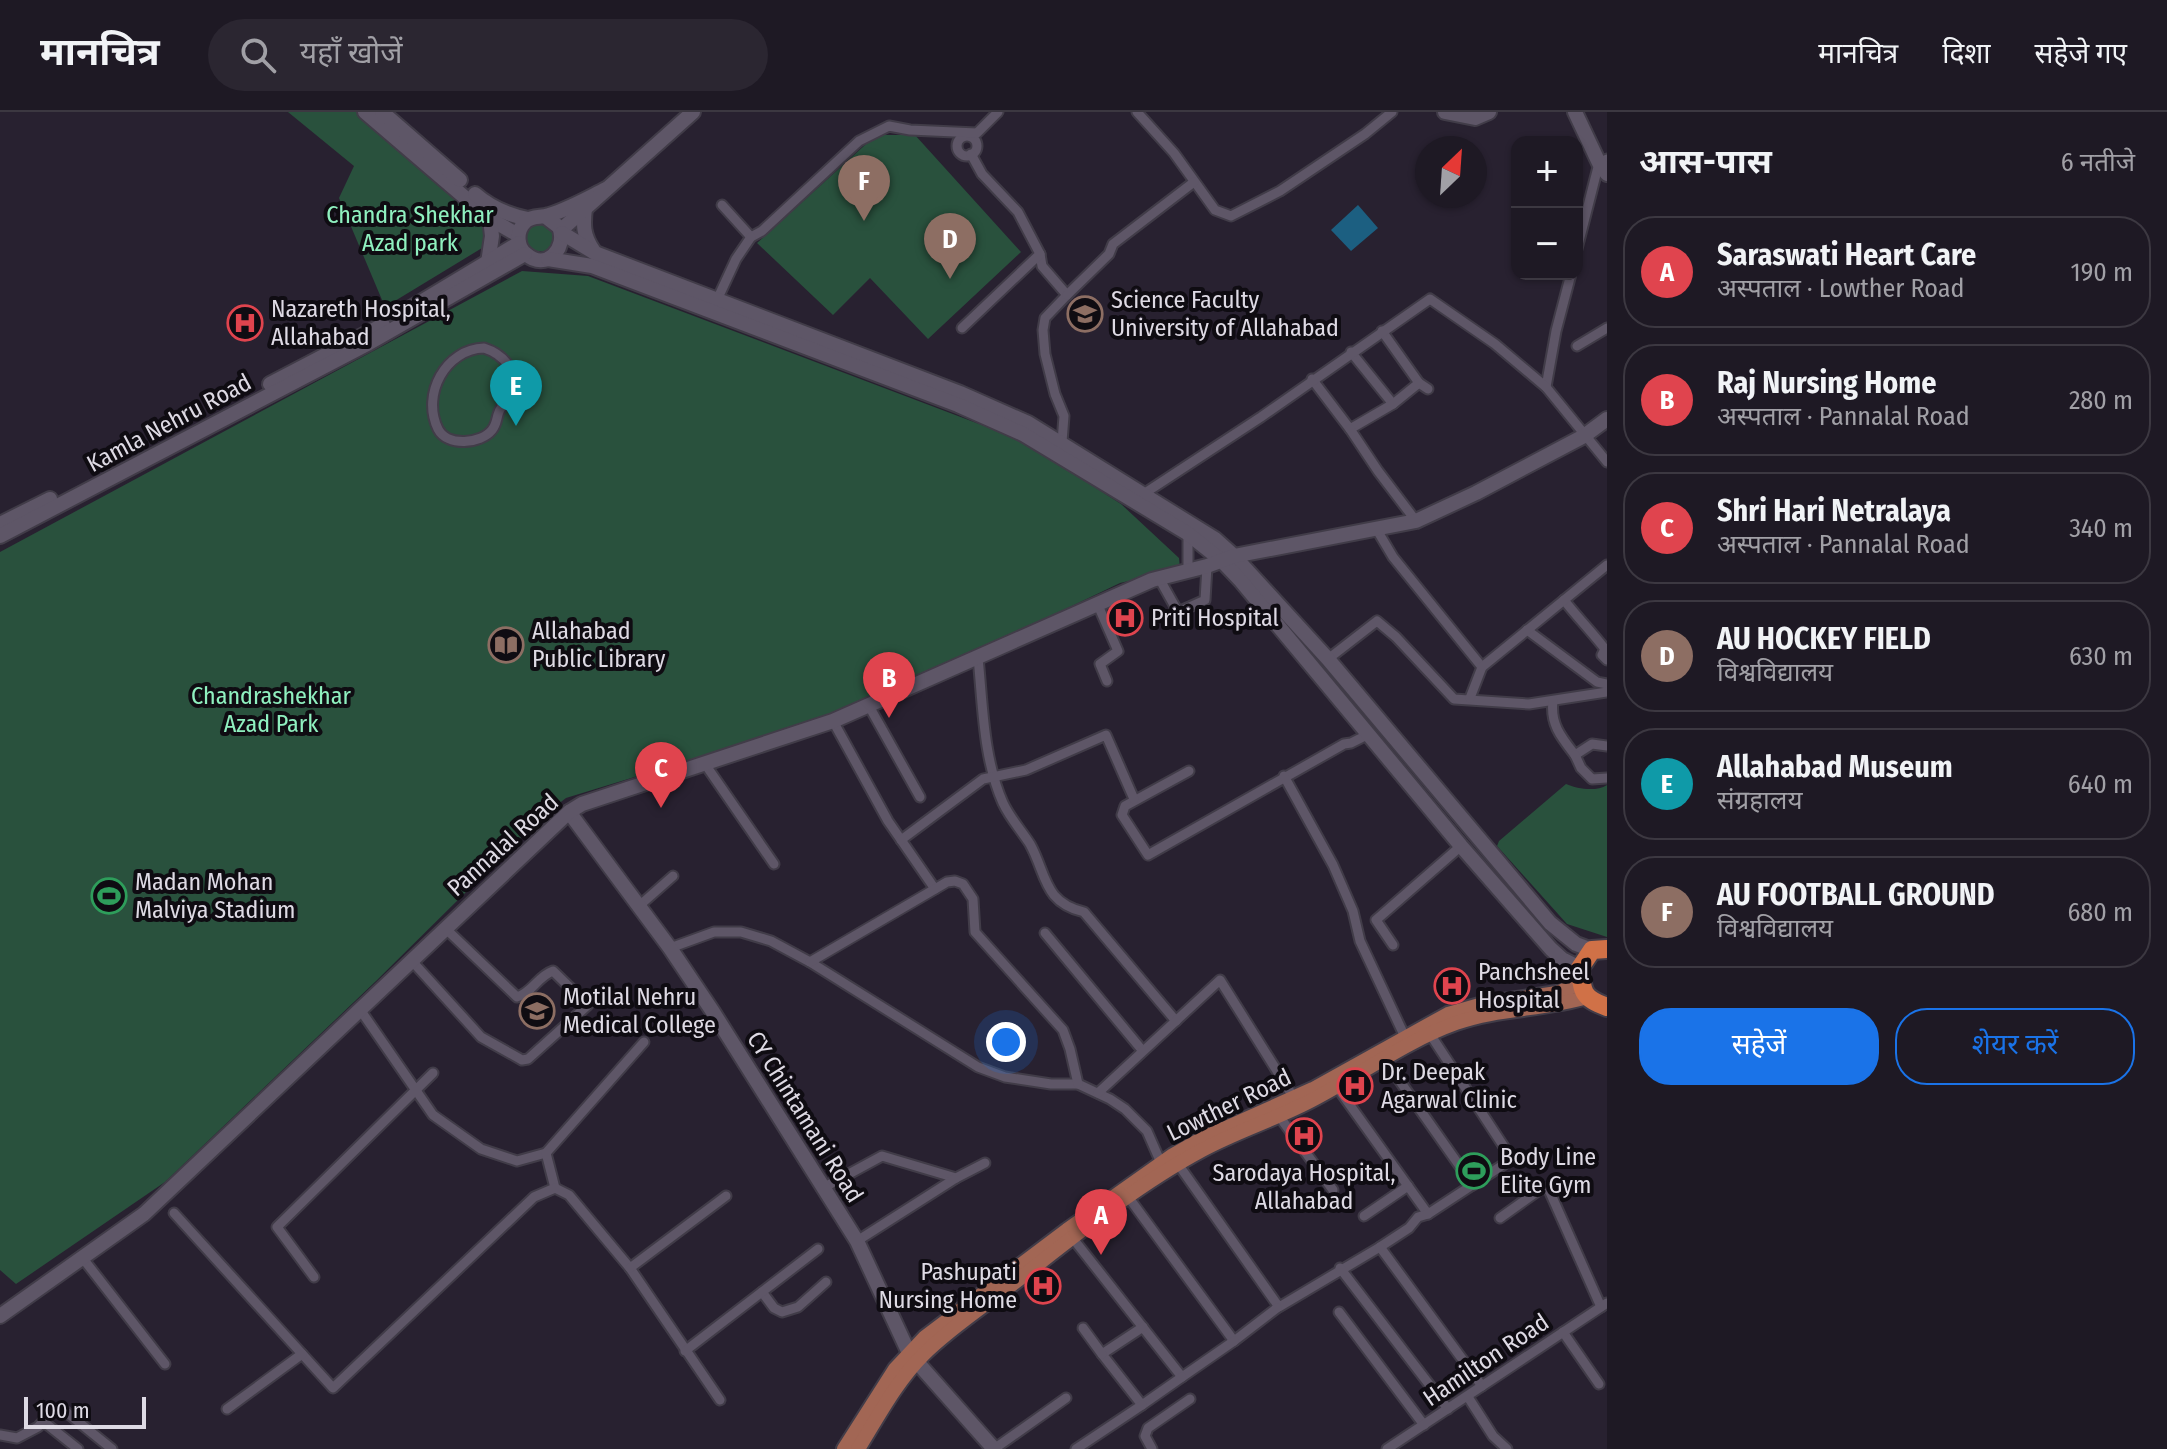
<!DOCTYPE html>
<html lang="hi">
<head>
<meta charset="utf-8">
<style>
  body { margin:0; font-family:"Fira Sans Condensed","Noto Sans Devanagari",sans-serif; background:#2b2631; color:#f1f3f6 }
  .controls { position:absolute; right:24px; top:24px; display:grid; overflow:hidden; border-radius:16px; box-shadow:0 2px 6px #0004 }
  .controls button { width:72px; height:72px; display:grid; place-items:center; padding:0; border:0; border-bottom:2px solid #3c3841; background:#1e1924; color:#f1f3f6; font:40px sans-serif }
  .compass { position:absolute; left:1415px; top:24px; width:72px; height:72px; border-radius:50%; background:#1e1924; box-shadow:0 2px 6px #0004; rotate:25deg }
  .scale { position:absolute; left:24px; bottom:20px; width:122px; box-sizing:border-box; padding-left:8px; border:4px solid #dedae4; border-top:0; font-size:22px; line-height:28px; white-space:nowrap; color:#dedae4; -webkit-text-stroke:6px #0f0c12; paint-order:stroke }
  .you { position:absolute; left:1006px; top:930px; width:28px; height:28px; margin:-20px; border:6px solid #fff; border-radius:50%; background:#1a73e8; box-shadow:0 0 0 12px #1a73e833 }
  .badge { display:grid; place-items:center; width:52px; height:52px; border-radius:50%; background:#1a73e8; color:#fff; font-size:26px; font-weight:700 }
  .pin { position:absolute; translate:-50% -66px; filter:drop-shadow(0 2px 4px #0008) }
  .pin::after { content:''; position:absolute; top:42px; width:28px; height:24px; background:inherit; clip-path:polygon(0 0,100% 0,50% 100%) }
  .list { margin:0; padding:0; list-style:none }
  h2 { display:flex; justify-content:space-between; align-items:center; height:104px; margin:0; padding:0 32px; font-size:34px }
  h2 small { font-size:26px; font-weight:400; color:#a1a0a6 }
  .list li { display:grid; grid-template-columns:52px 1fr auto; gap:24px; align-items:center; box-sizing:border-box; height:112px; margin:0 16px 16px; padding:0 16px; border:2px solid #3c3841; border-radius:32px }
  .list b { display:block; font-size:30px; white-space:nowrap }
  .list p { margin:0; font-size:26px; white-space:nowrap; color:#a1a0a6 }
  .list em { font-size:26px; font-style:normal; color:#a1a0a6 }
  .actions { display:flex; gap:16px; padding:24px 32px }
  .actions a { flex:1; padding:18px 0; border:2px solid #1a73e8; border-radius:32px; text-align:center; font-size:28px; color:#1a73e8 }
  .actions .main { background:#1a73e8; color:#fff }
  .icon { flex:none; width:44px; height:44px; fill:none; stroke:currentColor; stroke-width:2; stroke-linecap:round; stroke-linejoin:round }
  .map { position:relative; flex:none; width:1607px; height:1337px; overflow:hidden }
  header { display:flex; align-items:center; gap:48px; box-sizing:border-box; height:112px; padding:0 40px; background:#1e1924; border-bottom:2px solid #3c3841 }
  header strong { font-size:38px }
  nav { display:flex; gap:44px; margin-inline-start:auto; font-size:28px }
  .search { width:560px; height:72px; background:#2b2631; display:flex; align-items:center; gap:20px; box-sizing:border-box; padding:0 28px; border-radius:44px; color:#a1a0a6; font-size:30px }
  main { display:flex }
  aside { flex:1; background:#1e1924 }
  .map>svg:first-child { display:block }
</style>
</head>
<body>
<header>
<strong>मानचित्र</strong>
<div class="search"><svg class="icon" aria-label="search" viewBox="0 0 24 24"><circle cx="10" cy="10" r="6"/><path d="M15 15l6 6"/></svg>यहाँ खोजें</div>
<nav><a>मानचित्र</a><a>दिशा</a><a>सहेजे गए</a></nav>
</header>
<main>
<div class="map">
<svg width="1607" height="1337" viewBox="0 0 1607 1337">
  <rect width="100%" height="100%" fill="#282130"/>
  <!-- green -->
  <g fill="#29513d">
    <path d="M288 0H358L483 109 487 133 385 195 339 86 354 54Z"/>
    <path d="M876 23H915L1021 140 928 227 870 166 833 203 757 131Z"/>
    <path d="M538 108 556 121 552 136 545 140 530 138 525 132V116Z"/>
    <path d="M522 159 588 164 995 318 1026 331 1121 392 1179 446 1180 457 1120 471 857 597 566 686 544 703 376 869 165 1070 16 1172 0 1158V440Z"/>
    <path d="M1566 672C1578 677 1596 680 1607 673V825L1567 812 1497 734 1499 729Z"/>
  </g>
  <!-- water -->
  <path fill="#1c5f81" d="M1358 93 1378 116 1351 139 1331 118Z"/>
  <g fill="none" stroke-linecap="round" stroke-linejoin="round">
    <defs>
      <g id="street">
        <path d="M1137 0 1174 41 1215 98 1231 104 1280 79 1365 22 1392 0"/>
        <circle cx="967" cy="34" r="10"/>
        <path d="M722 93 751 125 762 119 859 29 889 14 910 18 977 21 998 0"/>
        <path d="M1577 137 1599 51 1607 47"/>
        <path d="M1040 142 1042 154 1067 183 1045 206 1043 218 1045 242 1055 282 1064 304 1062 330"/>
        <path d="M1067 183 1109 142 1113 132 1194 70"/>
        <path d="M717 188 736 147 751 125"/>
        <path d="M962 216 1040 142 1018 100 982 62 971 42"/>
        <path d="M1382 219 1419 271"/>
        <path d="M1577 234 1607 216"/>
        <path d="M484 236C503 242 520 260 512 282 510 287 504 291 501 296 496 303 498 311 492 318 481 332 447 335 438 317 421 282 446 237 484 236Z"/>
        <path d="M1351 240 1393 292"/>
        <path d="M1312 267 1350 317 1393 292 1419 271 1428 277"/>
        <path d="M1546 275 1556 219 1571 162"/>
        <path d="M1350 317 1378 359 1416 409"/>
        <path d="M1145 381 1261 305 1430 187 1495 232 1546 275 1607 350"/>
        <path d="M1188 418V459"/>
        <path d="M1377 418 1393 445 1482 555"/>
        <path d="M1159 466 1178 500 1205 488 1207 454"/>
        <path d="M1564 488C1577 505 1592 520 1605 537L1602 543 1607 548"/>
        <path d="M1097 491 1118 539 1100 552 1107 569"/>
        <path d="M1527 518 1597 570 1607 572"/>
        <path d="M978 546C983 593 983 646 1003 691 1010 706 1021 718 1030 732 1047 763 1043 790 1084 800L1176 909"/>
        <path d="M1328 547 1377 509 1396 525 1454 587 1529 592 1607 580"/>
        <path d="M1470 586 1482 555 1607 453"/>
        <path d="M1553 589C1550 612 1561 625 1575 643L1592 632 1607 634"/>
        <path d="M869 594 920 685"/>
        <path d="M833 609 888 709 935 777"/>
        <path d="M1575 643 1581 656 1592 667 1607 666"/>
        <path d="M705 652 774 752"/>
        <path d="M1189 659 1125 694 1122 703 1148 743 1344 632 1351 631 1369 622"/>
        <path d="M1284 664 1333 753 1353 799 1360 829 1405 925"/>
        <path d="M901 728 983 667 1026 658 1106 623 1134 687"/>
        <path d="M639 794 673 764"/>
        <path d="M1045 821 1142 938"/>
        <path d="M1393 833 1376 808 1461 734"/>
        <path d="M670 836 714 820H741L771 829 810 850 978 955 1005 965 1051 972H1078L1110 987 1125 997 1147 1019 1161 1051"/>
        <path d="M411 848 481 925 522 948 528 947 588 893 553 859C538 864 532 881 517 885L445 816"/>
        <path d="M810 850 947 770 955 769 963 772 973 787 975 820 1063 918 1070 937 1078 972"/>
        <path d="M359 896 433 1003 481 1037 517 1049 546 1041"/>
        <path d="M1385 948 1473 1073"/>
        <path d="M1337 975 1428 1102"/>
        <path d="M1098 981 1220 868 1294 986"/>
        <path d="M1279 1004 1333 1078"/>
        <path d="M1178 1052 1279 1195 1380 1135 1409 1116 1418 1105 1428 1102 1512 1047 1430 922"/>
        <path d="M555 1076 546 1041 644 930"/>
        <path d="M823 1076 882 1044 956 1066"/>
        <path d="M1129 1086 1234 1229 1277 1196"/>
        <path d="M174 1101 333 1276 534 1085 555 1076 569 1083 630 1156 720 1288"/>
        <path d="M1364 1104 1408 1074"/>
        <path d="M1500 1106 1542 1076 1549 1078 1601 1195"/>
        <path d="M1071 1124 1182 1265 1234 1229"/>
        <path d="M857 1129 956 1066 985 1051"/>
        <path d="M1380 1135 1482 1274"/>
        <path d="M81 1144 165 1252"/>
        <path d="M630 1156 726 1084"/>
        <path d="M1340 1156 1448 1297"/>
        <path d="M314 1165 277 1115 433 961"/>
        <path d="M762 1180 774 1196 782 1200 798 1195 826 1170"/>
        <path d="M1339 1200 1424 1313"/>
        <path d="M1143 1215 1102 1242 1142 1293 1182 1265"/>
        <path d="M1083 1216 1102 1242"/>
        <path d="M1563 1220 1599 1272"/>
        <path d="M685 1239 818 1137"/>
        <path d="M1468 1285 1493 1324 1507 1337"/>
        <path d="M227 1297 302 1242"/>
        <path d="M44 1310 78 1337"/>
        <path d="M0 1323 17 1326 38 1315 52 1299H65L112 1337"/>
        <path d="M994 1337 1066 1286"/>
        <path d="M1076 1337 1142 1293"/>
        <path d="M1152 1337 1145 1324 1148 1316 1190 1287"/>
        <path d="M1387 1337 1607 1191"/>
      </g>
      <g id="secondary">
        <path d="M365 0 490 107 518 123"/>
        <path d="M382 0 460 68"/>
        <path d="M1445 0 1475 6 1489 0"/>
        <path d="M1575 0 1599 51 1607 62"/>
        <path d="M475 82C491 96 508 103 528 107"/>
        <path d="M585 96C583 113 583 123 593 138"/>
        <path d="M546 105 559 115C568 136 546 160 526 142 516 134 516 118 526 109 533 103 541 106 549 103 569 97 588 86 606 77"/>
        <path d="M561 118 693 0"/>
        <path d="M562 121 595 141 960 281 1028 311 1215 427 1234 444 1328 547 1550 811 1576 832 1592 838"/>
        <path d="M548 147 592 154 958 293 1023 322 1187 421 1221 448 1241 469 1461 734 1551 837 1562 847 1580 856"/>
        <path d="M488 151 492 124 490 107"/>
        <path d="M401 202 519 131"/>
        <path d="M270 272 383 213"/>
        <path d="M0 412 50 387"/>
        <path d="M0 424 369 231 525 142"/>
        <path d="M569 700 670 836 713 900 857 1129 909 1241 994 1337"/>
        <path d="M0 1204 144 1102 569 700 582 692 833 609 1152 468 1207 454 1234 444 1416 409 1476 381 1584 324 1607 307"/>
      </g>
      <g id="primary">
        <path d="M844 1337 895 1257 925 1225 1067 1118 1173 1043 1201 1027 1313 977 1448 902 1483 892 1557 881 1581 871"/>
        <path d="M858 1337C878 1305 896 1270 923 1243 950 1216 984 1194 1014 1171 1073 1125 1135 1074 1202 1038 1237 1019 1276 1007 1312 988 1360 963 1406 929 1456 911 1498 896 1544 898 1587 885"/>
      </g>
      <path id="highway" d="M1607 837 1592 838 1580 856C1582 881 1583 886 1607 895"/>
    </defs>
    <!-- street casing -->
    <use href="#street" stroke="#413c48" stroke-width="13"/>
    <!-- secondary casing -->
    <use href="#secondary" stroke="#413c48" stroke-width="18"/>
    <!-- primary casing -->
    <use href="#primary" stroke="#413c48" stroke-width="18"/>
    <!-- highway casing -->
    <use href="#highway" stroke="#413c48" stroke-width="22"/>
    <!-- street -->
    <use href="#street" stroke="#5e5667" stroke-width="9"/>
    <!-- secondary -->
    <use href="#secondary" stroke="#5e5667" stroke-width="14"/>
    <!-- primary -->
    <use href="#primary" stroke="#a26654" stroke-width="14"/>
    <!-- highway -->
    <use href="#highway" stroke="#d07147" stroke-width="18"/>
  </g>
  <!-- icons -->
  <defs>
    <symbol id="university-ring" viewBox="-11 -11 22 22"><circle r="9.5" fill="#0f0c12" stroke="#8d6e63" stroke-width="1.5"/><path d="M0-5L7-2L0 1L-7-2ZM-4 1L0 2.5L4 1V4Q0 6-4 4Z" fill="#8d6e63"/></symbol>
    <symbol id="hospital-ring" viewBox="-11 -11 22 22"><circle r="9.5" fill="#0f0c12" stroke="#e0444e" stroke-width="1.5"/><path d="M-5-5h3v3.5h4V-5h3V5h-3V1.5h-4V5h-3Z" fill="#e0444e"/></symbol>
    <symbol id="library-ring" viewBox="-11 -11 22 22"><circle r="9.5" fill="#0f0c12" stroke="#8d6e63" stroke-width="1.5"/><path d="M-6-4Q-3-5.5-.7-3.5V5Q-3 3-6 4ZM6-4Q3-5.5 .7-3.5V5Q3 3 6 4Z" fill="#8d6e63"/></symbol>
    <symbol id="stadium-ring" viewBox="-11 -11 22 22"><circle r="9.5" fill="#0f0c12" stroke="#2e9e5b" stroke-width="1.5"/><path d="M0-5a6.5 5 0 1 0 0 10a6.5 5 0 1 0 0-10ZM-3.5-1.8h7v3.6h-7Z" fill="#2e9e5b"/></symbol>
  </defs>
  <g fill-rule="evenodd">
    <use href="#university-ring" x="1065" y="182" width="40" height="40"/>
    <use href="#hospital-ring" x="225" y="191" width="40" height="40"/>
    <use href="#hospital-ring" x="1105" y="486" width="40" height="40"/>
    <use href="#library-ring" x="486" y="513" width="40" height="40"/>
    <use href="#stadium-ring" x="89" y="764" width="40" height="40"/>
    <use href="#hospital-ring" x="1432" y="854" width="40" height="40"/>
    <use href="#university-ring" x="517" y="879" width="40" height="40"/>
    <use href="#hospital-ring" x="1335" y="954" width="40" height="40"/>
    <use href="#hospital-ring" x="1284" y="1004" width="40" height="40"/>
    <use href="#stadium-ring" x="1454" y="1039" width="40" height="40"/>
    <use href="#hospital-ring" x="1023" y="1154" width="40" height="40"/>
  </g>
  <g text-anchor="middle" stroke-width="8" stroke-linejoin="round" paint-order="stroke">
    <!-- park labels -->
    <g font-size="24" fill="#8ff0bf" stroke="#0f0c12">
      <text x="410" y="111">Chandra Shekhar<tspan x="410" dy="28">Azad park</tspan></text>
      <text x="271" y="592">Chandrashekhar<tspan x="271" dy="28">Azad Park</tspan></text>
    </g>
    <!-- poi labels -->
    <g font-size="24" fill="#dedae4" stroke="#0f0c12" text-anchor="start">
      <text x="1111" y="196">Science Faculty<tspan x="1111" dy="28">University of Allahabad</tspan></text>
      <text x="271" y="205">Nazareth Hospital,<tspan x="271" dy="28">Allahabad</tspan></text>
      <text x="1151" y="514">Priti Hospital</text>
      <text x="532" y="527">Allahabad<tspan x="532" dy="28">Public Library</tspan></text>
      <text x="135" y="778">Madan Mohan<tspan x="135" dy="28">Malviya Stadium</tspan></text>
      <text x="1478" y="868">Panchsheel<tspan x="1478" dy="28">Hospital</tspan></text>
      <text x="563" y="893">Motilal Nehru<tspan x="563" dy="28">Medical College</tspan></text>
      <text x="1381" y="968">Dr. Deepak<tspan x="1381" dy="28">Agarwal Clinic</tspan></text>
      <text x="1500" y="1053">Body Line<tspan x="1500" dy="28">Elite Gym</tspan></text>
      <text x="1304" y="1069" text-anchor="middle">Sarodaya Hospital,<tspan x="1304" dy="28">Allahabad</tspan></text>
      <text x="1017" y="1168" text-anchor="end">Pashupati<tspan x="1017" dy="28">Nursing Home</tspan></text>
    </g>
    <!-- street labels -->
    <g font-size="24" fill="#dedae4" stroke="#0f0c12">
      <text transform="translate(169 311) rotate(-28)" y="8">Kamla Nehru Road</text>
      <text transform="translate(503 733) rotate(-42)" y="8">Pannalal Road</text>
      <text transform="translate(1229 993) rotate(-26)" y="8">Lowther Road</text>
      <text transform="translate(805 1005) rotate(58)" y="8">CY Chintamani Road</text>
      <text transform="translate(1486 1248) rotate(-34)" y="8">Hamilton Road</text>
    </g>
  </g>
</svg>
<div class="controls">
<button>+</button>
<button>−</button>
</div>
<svg class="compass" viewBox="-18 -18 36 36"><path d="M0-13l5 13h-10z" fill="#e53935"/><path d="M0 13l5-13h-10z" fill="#a1a0a6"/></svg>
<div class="scale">100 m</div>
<div class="you"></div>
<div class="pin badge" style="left:1101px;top:1143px;background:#e0444e">A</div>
<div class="pin badge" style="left:889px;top:606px;background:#e0444e">B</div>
<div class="pin badge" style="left:661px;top:696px;background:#e0444e">C</div>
<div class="pin badge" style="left:950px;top:167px;background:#8d6e63">D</div>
<div class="pin badge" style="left:516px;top:314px;background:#0f9aa8">E</div>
<div class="pin badge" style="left:864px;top:109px;background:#8d6e63">F</div>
</div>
<aside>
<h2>आस-पास<small>6 नतीजे</small></h2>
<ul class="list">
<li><span class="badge" style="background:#e0444e">A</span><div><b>Saraswati Heart Care</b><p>अस्पताल · Lowther Road</p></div><em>190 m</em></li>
<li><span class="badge" style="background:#e0444e">B</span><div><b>Raj Nursing Home</b><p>अस्पताल · Pannalal Road</p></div><em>280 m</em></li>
<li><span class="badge" style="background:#e0444e">C</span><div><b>Shri Hari Netralaya</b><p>अस्पताल · Pannalal Road</p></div><em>340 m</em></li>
<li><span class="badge" style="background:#8d6e63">D</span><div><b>AU HOCKEY FIELD</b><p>विश्वविद्यालय</p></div><em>630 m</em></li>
<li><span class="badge" style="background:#0f9aa8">E</span><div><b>Allahabad Museum</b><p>संग्रहालय</p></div><em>640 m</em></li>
<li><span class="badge" style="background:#8d6e63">F</span><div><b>AU FOOTBALL GROUND</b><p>विश्वविद्यालय</p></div><em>680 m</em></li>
</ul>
<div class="actions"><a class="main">सहेजें</a><a>शेयर करें</a></div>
</aside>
</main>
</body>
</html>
